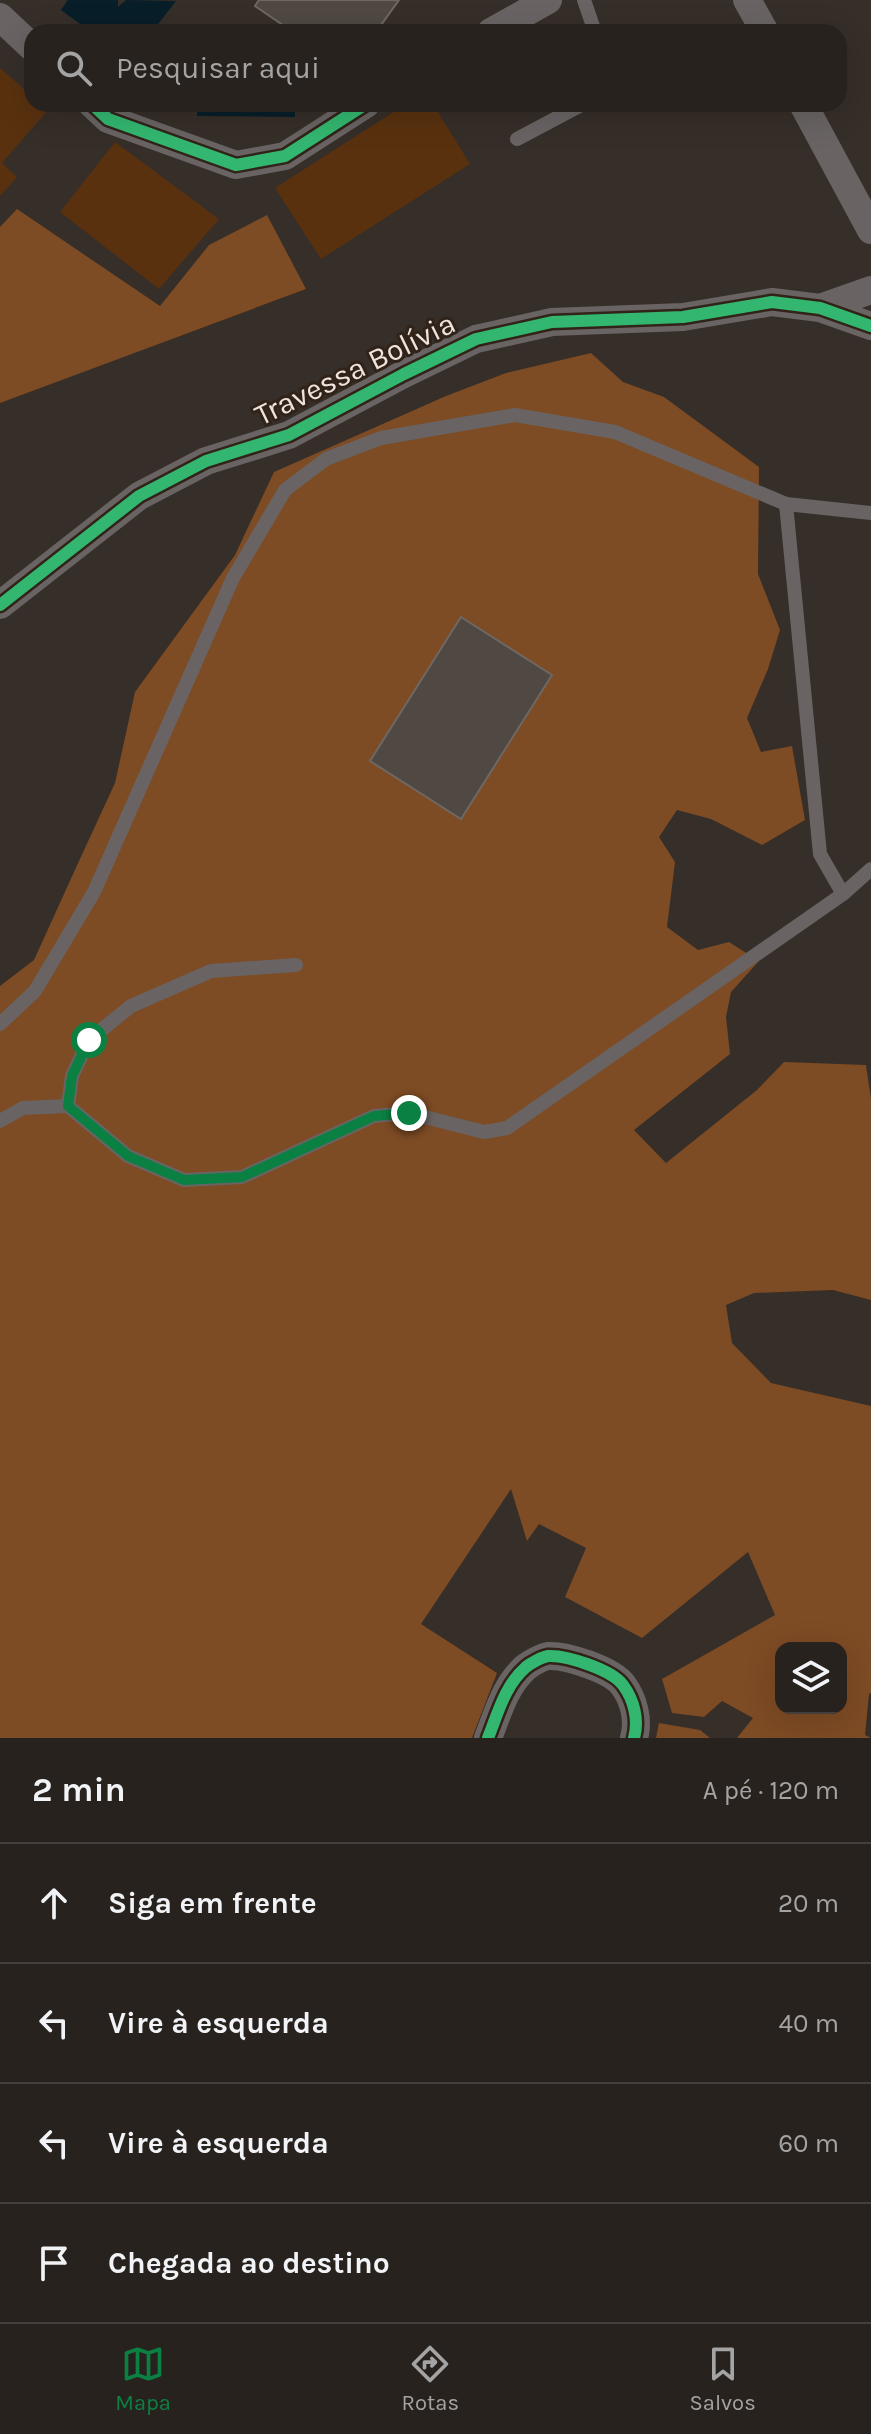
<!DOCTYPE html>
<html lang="pt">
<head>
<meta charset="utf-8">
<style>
  body { margin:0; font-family:Karla,sans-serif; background:#342f2b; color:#f1f3f6 }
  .controls { position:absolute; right:24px; bottom:24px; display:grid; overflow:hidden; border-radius:16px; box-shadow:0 8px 32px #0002 }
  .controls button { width:72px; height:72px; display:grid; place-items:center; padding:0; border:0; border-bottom:2px solid #443f3c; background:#28221e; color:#f1f3f6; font:40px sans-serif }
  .stop { position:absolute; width:24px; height:24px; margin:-18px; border:6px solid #0b8043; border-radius:50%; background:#fff }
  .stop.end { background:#0b8043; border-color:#fff; box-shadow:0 2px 8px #0008 }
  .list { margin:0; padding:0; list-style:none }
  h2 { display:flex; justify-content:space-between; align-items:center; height:104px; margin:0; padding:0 32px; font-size:34px }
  h2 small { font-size:26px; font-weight:400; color:#a5a4a4 }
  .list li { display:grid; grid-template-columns:52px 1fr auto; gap:24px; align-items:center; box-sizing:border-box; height:120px; padding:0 32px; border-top:2px solid #443f3c }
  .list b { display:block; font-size:30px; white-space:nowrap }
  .list em { font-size:26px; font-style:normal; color:#a5a4a4 }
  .icon { flex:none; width:44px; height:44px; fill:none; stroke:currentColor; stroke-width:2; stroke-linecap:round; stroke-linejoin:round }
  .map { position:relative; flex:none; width:871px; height:1738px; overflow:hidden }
  .search { position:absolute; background:#28221e; box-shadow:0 8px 32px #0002; left:24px; right:24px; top:24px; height:88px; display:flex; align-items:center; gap:20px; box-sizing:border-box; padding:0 28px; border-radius:24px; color:#a5a4a4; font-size:30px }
  .sheet { height:584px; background:#28221e }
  nav { display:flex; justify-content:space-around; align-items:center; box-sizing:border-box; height:112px; border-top:2px solid #443f3c; background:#28221e; font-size:22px; color:#a5a4a4 }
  nav a { display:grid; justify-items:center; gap:4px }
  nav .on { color:#0b8043 }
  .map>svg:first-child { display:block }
</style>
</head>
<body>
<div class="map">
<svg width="871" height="1738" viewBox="0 0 871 1738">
  <rect width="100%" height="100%" fill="#362e28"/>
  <!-- green -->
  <g fill="#59310f">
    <path d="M0 68 32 96V104H42L48 110 2 163 17 177 0 196Z"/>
    <path d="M406 104H433L470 164 321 259 275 188Z"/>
    <path d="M115 142 219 219 159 289 60 212Z"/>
  </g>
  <!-- forest -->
  <g fill="#7d4b24" fill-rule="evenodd">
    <path d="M17 209 160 306 209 245 267 215 306 289 0 403V227Z"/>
    <path d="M591 353 623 382 664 397 759 467 758 574 780 630 768 669 747 718 761 752 792 746 805 820 762 845 711 819 677 810 659 837 675 862 667 927 698 950 729 942 759 961 731 992 726 1017 730 1054 634 1130 666 1163 757 1090 784 1062 866 1065 871 1099V1300L833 1290 754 1293 726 1305 732 1343 771 1383 871 1406V1693L869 1694 865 1735 871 1738H737L753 1718 722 1701 704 1717 672 1713 662 1679 775 1615 748 1552 642 1638 565 1597 586 1548 539 1524 527 1541 511 1489 421 1624 497 1673 472 1738H0V986L34 960 79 861 115 783 135 692 235 555 274 472 446 396 506 373ZM781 1648H841V1708H781Z"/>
    <path d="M659 1723 700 1730 710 1738H656Z"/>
  </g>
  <!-- water -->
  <g fill="#081e28">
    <path d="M68 0H118V7L126 0 176 1 152 32H91L61 10Z"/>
    <path d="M197 104H295V117L197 116Z"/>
  </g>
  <!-- building -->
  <g fill="#504943" stroke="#6f6762" stroke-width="2">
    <path d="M259 0H399L376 32H293L255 6Z"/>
    <path d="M461 617 552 675 461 819 370 761Z"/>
  </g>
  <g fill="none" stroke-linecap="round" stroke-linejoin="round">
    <!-- lane -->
    <g stroke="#696463" stroke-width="14">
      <path d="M584 0 595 32"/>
      <path d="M517 139 583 104"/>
      <path d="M786 504 871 513"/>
      <path d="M296 965 211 971 131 1006 89 1040 72 1076 68 1106 128 1156 184 1180 242 1177 374 1116 409 1113 484 1132 507 1128 843 894 871 869"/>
      <path d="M0 1024 35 991 94 892 233 578 285 490 326 459 381 438 515 415 615 432 786 504 820 854 843 894"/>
      <path d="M0 1121 23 1108 68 1106"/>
    </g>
    <!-- street -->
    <g stroke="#696463" stroke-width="28">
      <path d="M747 0 765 32"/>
      <path d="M0 17 32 47"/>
      <path d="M491 32 548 0"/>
      <path d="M92 104 108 119 236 165 285 156 366 104"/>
      <path d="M803 104 871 230"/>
      <path d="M820 308 871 290"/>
      <path d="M0 605 139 496 206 461 289 435 404 374 476 339 552 322 683 317 772 302 820 308 871 326"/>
      <path d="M488 1738C498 1713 505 1685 526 1667 531 1663 542 1657 548 1656 567 1655 612 1670 623 1685 634 1700 639 1720 634 1738"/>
    </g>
    <defs>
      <g id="cycleway">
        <path d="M92 104 108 119 236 165 285 156 366 104"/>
        <path d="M0 605 139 496 206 461 289 435 404 374 476 339 552 322 683 317 772 302 820 308 871 326"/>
        <path d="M488 1738C498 1713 505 1685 526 1667 531 1663 542 1657 548 1656 567 1655 612 1670 623 1685 634 1700 639 1720 634 1738"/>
      </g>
    </defs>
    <!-- cycleway casing -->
    <use href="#cycleway" stroke="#322319" stroke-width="17"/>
    <!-- cycleway -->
    <use href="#cycleway" stroke="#33b770" stroke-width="12"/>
  </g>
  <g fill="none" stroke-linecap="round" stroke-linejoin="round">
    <!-- route -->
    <path stroke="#0b8043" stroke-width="10" d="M89 1040 72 1076 68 1106 128 1156 184 1180 242 1177 374 1116 409 1113"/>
  </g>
  <g text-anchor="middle" stroke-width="6" stroke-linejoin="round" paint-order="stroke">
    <!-- street labels -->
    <g font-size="30" fill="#eee4dd" stroke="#322319">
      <text transform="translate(355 369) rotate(-26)" y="10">Travessa Bolívia</text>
    </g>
  </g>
</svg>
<div class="controls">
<button><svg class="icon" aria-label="layers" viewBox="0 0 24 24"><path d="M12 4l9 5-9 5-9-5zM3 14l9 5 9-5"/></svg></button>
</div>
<div class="stop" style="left:89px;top:1040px"></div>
<div class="stop end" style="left:409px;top:1113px"></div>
<div class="search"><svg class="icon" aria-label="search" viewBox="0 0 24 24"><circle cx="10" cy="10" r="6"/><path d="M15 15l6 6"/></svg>Pesquisar aqui</div>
</div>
<section class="sheet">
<h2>2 min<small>A pé · 120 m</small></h2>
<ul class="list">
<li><svg class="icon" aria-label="ahead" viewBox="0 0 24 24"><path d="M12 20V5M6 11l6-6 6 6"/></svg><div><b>Siga em frente</b></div><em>20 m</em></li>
<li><svg class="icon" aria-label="left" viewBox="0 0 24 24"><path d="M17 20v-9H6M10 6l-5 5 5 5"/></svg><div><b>Vire à esquerda</b></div><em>40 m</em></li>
<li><svg class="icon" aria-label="left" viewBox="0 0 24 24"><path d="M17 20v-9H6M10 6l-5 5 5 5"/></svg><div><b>Vire à esquerda</b></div><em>60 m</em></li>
<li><svg class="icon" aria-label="arrive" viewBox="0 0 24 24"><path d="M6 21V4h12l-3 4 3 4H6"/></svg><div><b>Chegada ao destino</b></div></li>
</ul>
</section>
<nav>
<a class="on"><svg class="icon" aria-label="map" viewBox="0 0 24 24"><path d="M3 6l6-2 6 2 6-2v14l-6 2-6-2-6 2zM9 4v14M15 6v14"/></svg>Mapa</a>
<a><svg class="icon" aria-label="directions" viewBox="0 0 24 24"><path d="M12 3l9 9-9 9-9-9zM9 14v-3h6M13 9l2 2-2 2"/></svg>Rotas</a>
<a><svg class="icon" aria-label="saved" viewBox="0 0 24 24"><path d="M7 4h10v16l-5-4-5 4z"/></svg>Salvos</a>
</nav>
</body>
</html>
